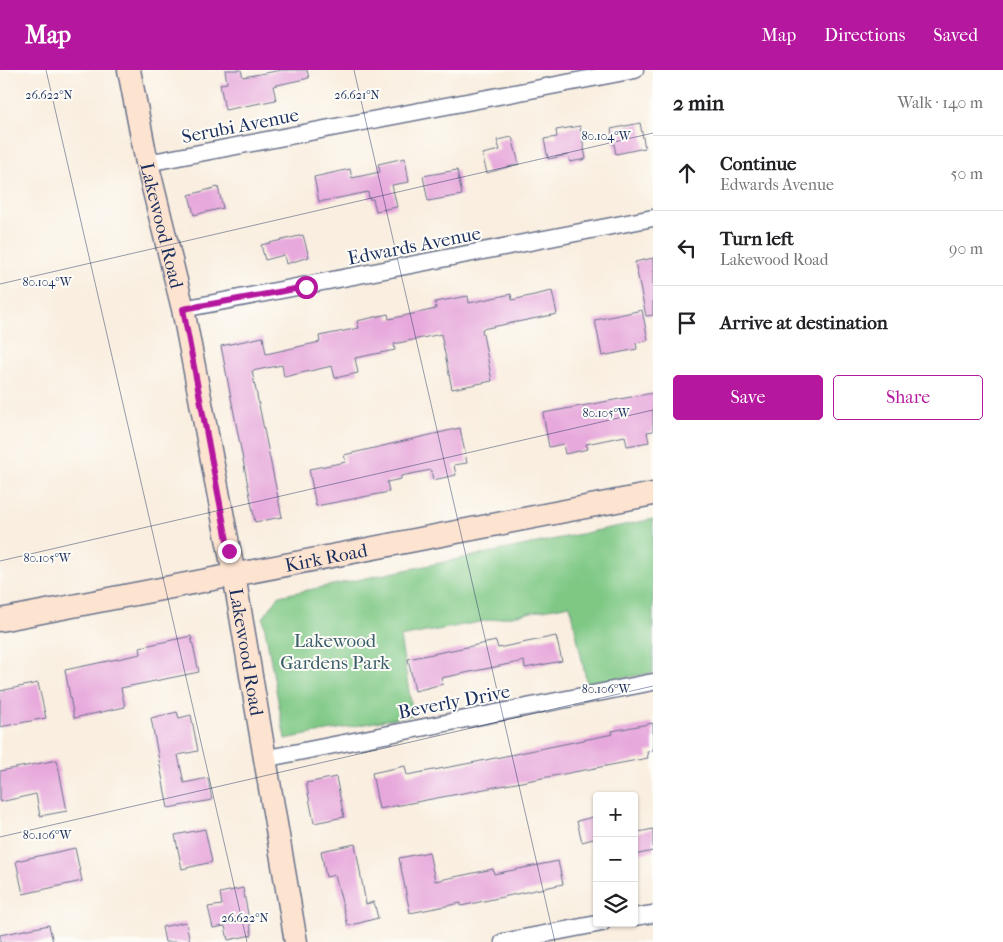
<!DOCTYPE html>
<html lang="en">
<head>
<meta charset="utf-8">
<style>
  body { margin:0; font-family:"IM FELL French Canon",serif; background:#f2f2f2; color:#202124 }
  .controls { position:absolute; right:15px; bottom:15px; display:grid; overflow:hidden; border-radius:5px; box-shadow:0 1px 4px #0004 }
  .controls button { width:45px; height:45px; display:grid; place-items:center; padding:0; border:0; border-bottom:1px solid #e0e0e0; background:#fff; color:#202124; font:25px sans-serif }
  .stop { position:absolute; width:15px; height:15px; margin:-11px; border:4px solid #b5179e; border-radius:50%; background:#fff }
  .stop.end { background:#b5179e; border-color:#fff; box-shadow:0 1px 5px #0008 }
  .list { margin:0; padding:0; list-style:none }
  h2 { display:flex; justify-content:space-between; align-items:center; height:65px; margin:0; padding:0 20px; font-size:21px }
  h2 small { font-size:16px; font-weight:400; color:#757577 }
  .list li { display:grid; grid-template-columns:32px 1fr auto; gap:15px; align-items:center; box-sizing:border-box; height:75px; padding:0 20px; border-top:1px solid #e0e0e0 }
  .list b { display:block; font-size:19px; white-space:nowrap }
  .list p { margin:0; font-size:16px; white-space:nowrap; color:#757577 }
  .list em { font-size:16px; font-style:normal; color:#757577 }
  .actions { display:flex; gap:10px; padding:15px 20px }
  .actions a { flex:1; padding:11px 0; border:1px solid #b5179e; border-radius:5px; text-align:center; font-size:18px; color:#b5179e }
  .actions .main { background:#b5179e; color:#fff }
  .icon { flex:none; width:28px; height:28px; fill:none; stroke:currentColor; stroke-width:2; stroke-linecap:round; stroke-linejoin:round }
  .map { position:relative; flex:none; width:653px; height:872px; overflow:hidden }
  header { display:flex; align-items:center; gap:30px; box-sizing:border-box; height:70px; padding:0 25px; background:#b5179e; color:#fff }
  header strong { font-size:24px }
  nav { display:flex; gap:28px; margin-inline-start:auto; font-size:18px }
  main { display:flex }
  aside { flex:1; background:#fff }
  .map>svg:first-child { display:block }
</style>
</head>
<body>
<header>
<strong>Map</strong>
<nav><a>Map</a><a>Directions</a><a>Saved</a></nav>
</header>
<main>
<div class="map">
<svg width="653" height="872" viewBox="0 0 653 872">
  <rect width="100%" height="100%" fill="#fdfcf7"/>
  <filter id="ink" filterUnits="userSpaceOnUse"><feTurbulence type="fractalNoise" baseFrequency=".02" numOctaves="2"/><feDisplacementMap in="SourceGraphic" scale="10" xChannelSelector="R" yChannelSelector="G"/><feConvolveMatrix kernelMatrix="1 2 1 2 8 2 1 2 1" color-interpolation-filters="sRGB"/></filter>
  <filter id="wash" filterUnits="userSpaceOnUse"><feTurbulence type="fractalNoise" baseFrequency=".0096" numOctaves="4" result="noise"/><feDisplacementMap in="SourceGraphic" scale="20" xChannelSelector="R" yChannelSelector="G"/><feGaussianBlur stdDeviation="1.12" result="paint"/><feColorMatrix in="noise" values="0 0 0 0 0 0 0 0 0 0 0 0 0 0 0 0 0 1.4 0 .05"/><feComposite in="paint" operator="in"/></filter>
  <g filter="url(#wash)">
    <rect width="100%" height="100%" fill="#f9eedf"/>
    <!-- green -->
    <path fill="#7ec884" stroke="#4c7c71" d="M653 449V603L587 614 570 535 400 567 413 645 285 669 263 548 279 526Z"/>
    <g id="blocks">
      <!-- building -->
      <g fill="#e7a9dc">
        <path d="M225 0H241L243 7 282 0H307L309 8 273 16 276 30 225 40 220 14 227 13Z"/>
        <path d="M640 53 645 78 616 84 611 59Z"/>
        <path d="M580 56 586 89 570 92 568 85 548 89 544 69 557 67 556 60Z"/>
        <path d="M512 67 519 94 487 103 482 84 500 80 497 70Z"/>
        <path d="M405 88 409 112 392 115 397 137 376 141 373 129H369L368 122 319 132 314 107 350 99 352 108 380 102 378 94Z"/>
        <path d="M457 100 462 125 428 131 423 106Z"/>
        <path d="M218 117 223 138 194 145 189 125Z"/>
        <path d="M303 165 309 187 286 194 284 185 265 190 261 175Z"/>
        <path d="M653 188V245L646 246 635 192Z"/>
        <path d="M552 221 557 244 482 259 492 311 452 319 441 264 394 274 395 280 355 288 358 303 335 308 332 296 284 307 282 295 252 301 282 447 255 452 221 276 263 267 266 284 320 272 319 266 359 258 357 251 388 244 389 249 436 239 435 232 468 226 469 233 511 224 512 230Z"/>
        <path d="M642 240 648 270 636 273 637 279 602 286 595 250Z"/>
        <path d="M653 323V361L647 362 649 372 627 376 625 366 586 374 588 379 565 384 563 374 549 377 543 343Z"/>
        <path d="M460 358 467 393 454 395 456 405 433 410 431 400 401 406V409L387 412 389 422 316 436 309 399 346 392 344 385Z"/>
        <path d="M191 566 199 602 121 618 125 637 74 648 65 600 141 584 140 577Z"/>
        <path d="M556 566 562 591 525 598 524 591 441 608 443 614 415 621 408 589 496 571 498 578Z"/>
        <path d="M38 613 46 648 0 657V621Z"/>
        <path d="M177 642 179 648 191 645 198 681 178 685 184 713 208 708 212 730 168 738 151 648Z"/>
        <path d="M653 653V681L647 682 648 688 379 739 372 703 405 696 407 705 471 693 613 664 612 661Z"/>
        <path d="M57 690 67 741 40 746 36 724 0 732V701Z"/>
        <path d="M336 707 344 747 314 753 306 713Z"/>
        <path d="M597 746V768L582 772 577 751Z"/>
        <path d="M205 759 212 792 182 799 175 765Z"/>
        <path d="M653 759V781L634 785V763Z"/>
        <path d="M355 774 366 834 374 832 378 848 348 856 335 805 326 807 321 781Z"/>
        <path d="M75 778 82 811 23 824 16 791Z"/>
        <path d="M429 782 435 811 493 799 494 804 558 791 563 814 461 836V833L410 843 399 788Z"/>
        <path d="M243 818 252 865 228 870 225 856 213 858 208 837 222 835 220 823Z"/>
        <path d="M186 852 190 872H165L162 857Z"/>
        <path d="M49 855 53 872H0V865Z"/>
      </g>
    </g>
  </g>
  <g filter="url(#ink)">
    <use href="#blocks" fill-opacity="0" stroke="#69728b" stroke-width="1"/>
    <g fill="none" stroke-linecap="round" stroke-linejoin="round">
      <defs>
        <g id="street">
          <path d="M147 93 635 0"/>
          <path d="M183 239 653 148"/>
          <path d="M263 689 653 612"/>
          <path d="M634 847 653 844"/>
          <path d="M503 872 602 853"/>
        </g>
        <g id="secondary">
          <path id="s1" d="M129 0 147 93 183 239 234 505 296 872"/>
          <path id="s2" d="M0 550 653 424"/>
        </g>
      </defs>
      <!-- street casing -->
      <use href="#street" stroke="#69728b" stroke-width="19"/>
      <!-- secondary casing -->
      <use href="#secondary" stroke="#69728b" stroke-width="25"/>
      <!-- street -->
      <use href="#street" stroke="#fff" stroke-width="16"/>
      <!-- secondary -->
      <use href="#secondary" stroke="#fde4d1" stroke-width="22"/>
    </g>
  </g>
  <g fill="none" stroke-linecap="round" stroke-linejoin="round" filter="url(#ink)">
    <!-- route -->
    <path stroke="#b5179e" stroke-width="6" d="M229 481 183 239 306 217"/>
  </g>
  <!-- ticks -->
  <path fill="none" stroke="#1b2f5e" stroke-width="1" stroke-opacity="0.45" d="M46 0 247 872M354 0 555 872M0 214 653 63M0 491 653 340M0 767 653 616"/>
  <g text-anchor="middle" stroke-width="4" stroke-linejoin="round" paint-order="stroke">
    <!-- street labels -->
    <g font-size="19" fill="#1b2f5e" stroke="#fdfcf7">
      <text transform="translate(240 55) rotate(-11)" y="7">Serubi Avenue</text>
      <text dy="7" stroke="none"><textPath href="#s1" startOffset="159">Lakewood Road</textPath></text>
      <text transform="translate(414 175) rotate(-11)" y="7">Edwards Avenue</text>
      <text dy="7" stroke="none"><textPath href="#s2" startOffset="332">Kirk Road</textPath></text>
      <text dy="7" stroke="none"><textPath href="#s1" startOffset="594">Lakewood Road</textPath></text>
      <text transform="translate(454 631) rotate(-11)" y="7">Beverly Drive</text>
    </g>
    <!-- park labels -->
    <g font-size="19" fill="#395d69" stroke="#fdfcf7">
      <text x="335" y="577">Lakewood<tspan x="335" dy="22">Gardens Park</tspan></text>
    </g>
  </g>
  <g font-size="12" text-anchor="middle" fill="#1b2f5e" stroke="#fdfcf7" stroke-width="4" stroke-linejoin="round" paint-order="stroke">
    <text x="49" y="29">26.622°N</text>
    <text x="357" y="29">26.621°N</text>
    <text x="606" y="70">80.104°W</text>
    <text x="47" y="216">80.104°W</text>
    <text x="606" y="347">80.105°W</text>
    <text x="47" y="492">80.105°W</text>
    <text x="606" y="623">80.106°W</text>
    <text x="47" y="769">80.106°W</text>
    <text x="245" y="852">26.622°N</text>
  </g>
</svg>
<div class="controls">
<button>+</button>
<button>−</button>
<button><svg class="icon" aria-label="layers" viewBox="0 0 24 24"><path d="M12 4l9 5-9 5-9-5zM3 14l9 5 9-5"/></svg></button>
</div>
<div class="stop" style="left:306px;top:217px"></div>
<div class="stop end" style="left:229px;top:481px"></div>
</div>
<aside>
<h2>2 min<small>Walk · 140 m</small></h2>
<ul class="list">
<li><svg class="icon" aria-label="ahead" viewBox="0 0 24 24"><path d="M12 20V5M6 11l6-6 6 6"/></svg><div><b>Continue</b><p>Edwards Avenue</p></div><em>50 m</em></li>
<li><svg class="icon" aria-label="left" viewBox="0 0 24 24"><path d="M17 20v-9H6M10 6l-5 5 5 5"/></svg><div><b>Turn left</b><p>Lakewood Road</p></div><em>90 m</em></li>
<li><svg class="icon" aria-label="arrive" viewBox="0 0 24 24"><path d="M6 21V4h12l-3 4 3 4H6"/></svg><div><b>Arrive at destination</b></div></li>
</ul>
<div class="actions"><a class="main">Save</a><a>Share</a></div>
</aside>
</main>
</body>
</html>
